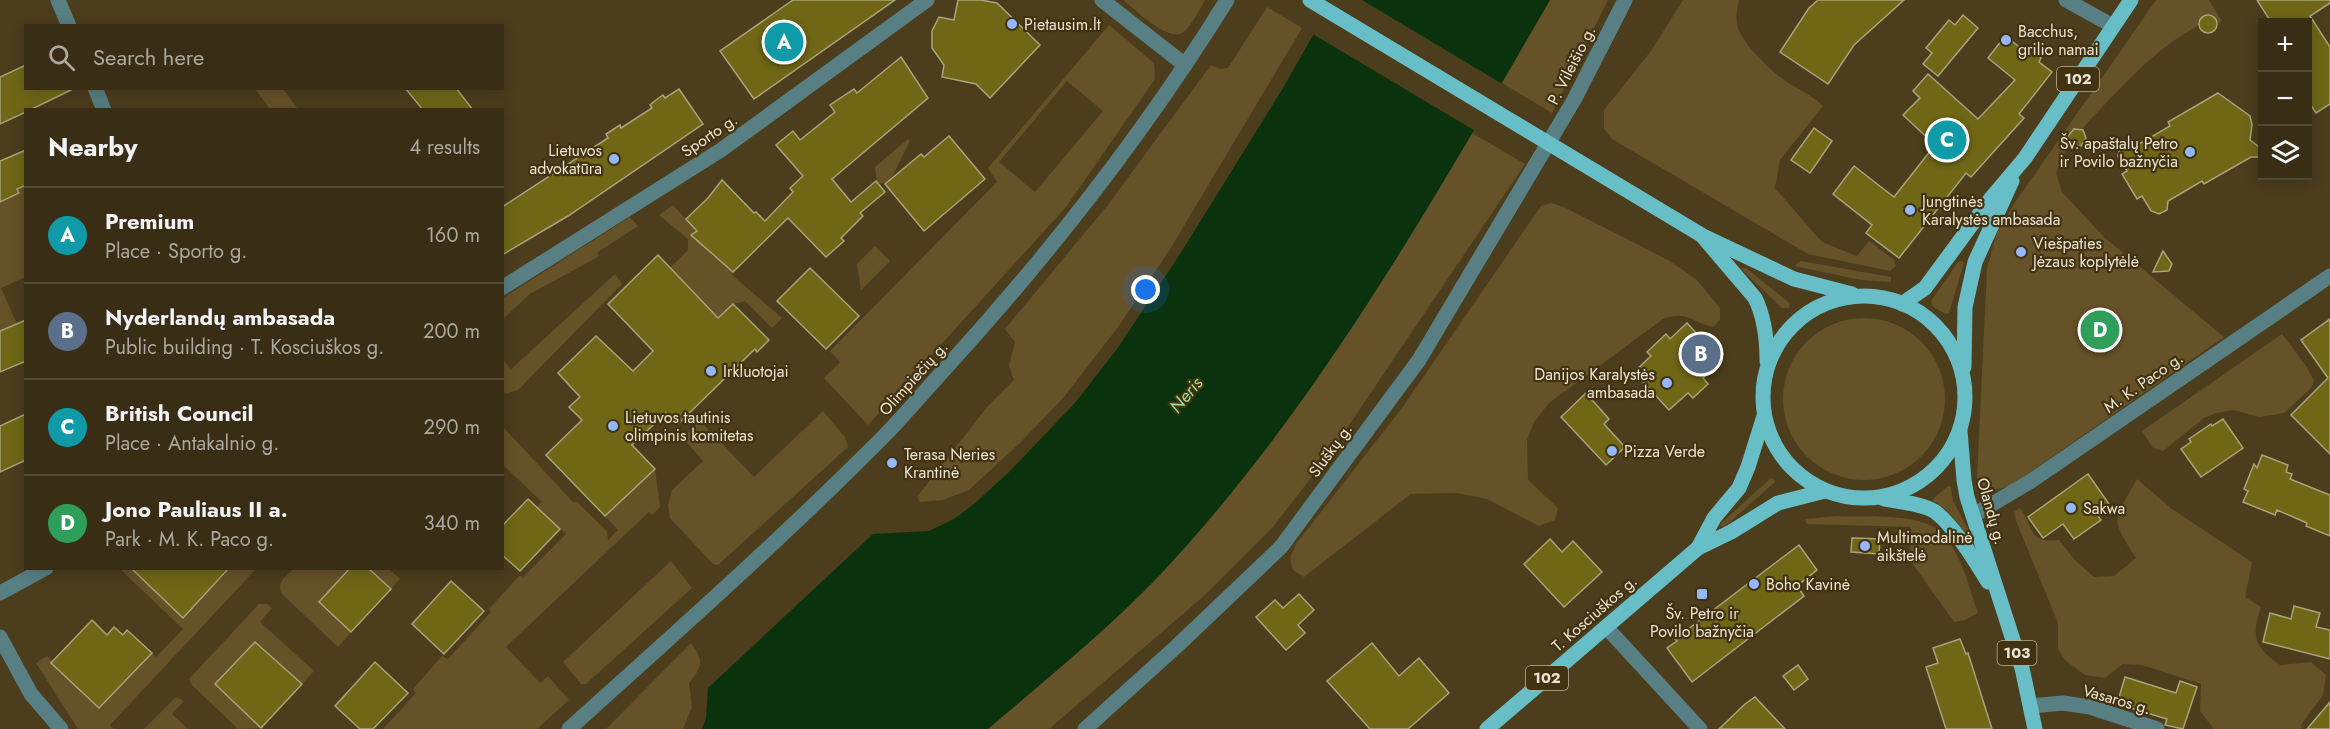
<!DOCTYPE html>
<html lang="en">
<head>
<meta charset="utf-8">
<style>
  body { margin:0; font-family:Jost,sans-serif; background:#443a22; color:#f1f3f6 }
  .controls { position:absolute; right:18px; top:18px; display:grid; overflow:hidden; border-radius:0px; box-shadow:0 3px 15px #0003 }
  .controls button { width:54px; height:54px; display:grid; place-items:center; padding:0; border:0; border-bottom:2px solid #534a34; background:#392e15; color:#f1f3f6; font:30px sans-serif }
  .you { position:absolute; left:1146px; top:290px; width:21px; height:21px; margin:-15px; border:4px solid #fff; border-radius:50%; background:#1a73e8; box-shadow:0 0 0 9px #1a73e833 }
  .badge { display:grid; place-items:center; width:39px; height:39px; border-radius:50%; background:#94b7fd; color:#fff; font-size:20px; font-weight:700 }
  .pin { position:absolute; translate:-50% -50%; border:3px solid #fff; box-shadow:0 2px 6px #0006 }
  .list { margin:0; padding:0; list-style:none }
  h2 { display:flex; justify-content:space-between; align-items:center; height:78px; margin:0; padding:0 24px; font-size:26px }
  h2 small { font-size:20px; font-weight:400; color:#aba8a0 }
  .list li { display:grid; grid-template-columns:39px 1fr auto; gap:18px; align-items:center; box-sizing:border-box; height:96px; padding:0 24px; border-top:2px solid #534a34 }
  .list b { display:block; font-size:22px; white-space:nowrap }
  .list p { margin:0; font-size:20px; white-space:nowrap; color:#aba8a0 }
  .list em { font-size:20px; font-style:normal; color:#aba8a0 }
  .icon { flex:none; width:33px; height:33px; fill:none; stroke:currentColor; stroke-width:2; stroke-linecap:round; stroke-linejoin:round }
  .map { position:relative; flex:none; width:2330px; height:729px; overflow:hidden }
  .search { position:absolute; background:#392e15; box-shadow:0 3px 15px #0003; left:24px; top:24px; width:480px; height:66px; display:flex; align-items:center; gap:15px; box-sizing:border-box; padding:0 21px; border-radius:0px; color:#aba8a0; font-size:22px }
  .panel { position:absolute; background:#392e15; box-shadow:0 3px 15px #0003; left:24px; top:108px; width:480px; height:462px; border-radius:0px }
  .map>svg:first-child { display:block }
</style>
</head>
<body>
<div class="map">
<svg width="2330" height="729" viewBox="0 0 2330 729">
  <rect width="100%" height="100%" fill="#4c3d1c"/>
  <!-- green -->
  <g fill="#665229" fill-rule="evenodd">
    <path d="M1123 0H1205C1199 10 1193 23 1185 31 1171 46 1135 9 1123 0Z"/>
    <path d="M1550 0H1608L1552 113 1502 83Z"/>
    <path d="M1683 0H1739C1737 9 1735 19 1738 28 1744 45 1769 69 1784 80 1797 89 1812 95 1823 106L1780 160 1775 188 1822 242 1857 256 1869 241 1893 259 1896 266 1890 271 1808 254 1612 139 1604 129V110L1651 51Z"/>
    <path d="M2156 0H2209L2222 21 2217 24 2214 17 2208 15 2201 18 2199 25C2152 50 2117 92 2081 130L2074 129 2068 136 2070 141 2056 173 2062 192 2104 237 2224 337 2010 486 1986 492 1981 490 1977 477 1987 269 1997 232 2014 204Z"/>
    <path d="M1267 7 1302 28 1169 251 1118 327 1064 397 1020 443 969 490 943 500 920 502 917 497 987 407 1014 380 1009 366 1015 342 1005 329 1107 206 1211 65 1220 69 1228 68Z"/>
    <path d="M1109 25 1154 63 1155 79 1066 207 868 425 824 378 840 362 830 351 997 182 988 168ZM1067 81 1103 111 1035 192 999 162Z"/>
    <path d="M255 89H283L298 109H270Z"/>
    <path d="M1472 133 1525 164 1331 452 1273 527 1204 596 1049 729H988C1045 680 1105 632 1157 577 1192 541 1223 502 1254 463 1335 358 1405 247 1472 133Z"/>
    <path d="M908 139 910 141 889 183H877L875 167Z"/>
    <path d="M25 185V277L1 288 17 324 0 331V202L19 193 17 189Z"/>
    <path d="M1551 203 1564 207 1668 260 1696 279 1720 308V320L1713 327C1691 322 1687 310 1663 319L1549 403 1534 422 1527 440 1528 480 1558 508 1555 520 1539 526 1487 499 1457 493 1411 494 1304 577 1293 570 1290 558 1296 544 1402 408 1541 206Z"/>
    <path d="M673 205 697 231 692 236 733 272 732 275 782 318 772 328 745 301 733 304 718 318 670 268 688 250V239L659 215Z"/>
    <path d="M630 217 638 226 598 252V257L530 294 503 319V298Z"/>
    <path d="M875 246 890 261 861 290 857 264Z"/>
    <path d="M1801 261 1891 277V282L1861 280 1794 266Z"/>
    <path d="M1962 261 1964 263 1949 313 1945 314 1932 306 1931 301 1958 262Z"/>
    <path d="M1742 268H1746L1787 301 1790 304 1789 308H1782L1743 271Z"/>
    <path d="M615 274 622 284 518 390 505 394 503 391V360L511 369Z"/>
    <circle cx="1864" cy="399" r="81"/>
    <path d="M2282 334 2306 366 2314 380 2311 388 2284 413 2259 417 2233 410 2216 413 2204 418 2163 451 2153 448 2142 431Z"/>
    <path d="M823 411 845 437 848 447 718 565 713 564 670 518 668 505 672 490 703 461 683 438 700 421 754 477Z"/>
    <path d="M503 427 573 502H577L607 531 608 540 618 530 605 516 655 469 660 507 652 515 649 512 506 647 540 683 548 676 569 700 537 729H383L416 693 413 689 442 656 448 659 491 612 489 609 520 575 523 577 566 534 536 507 542 502 503 465Z"/>
    <path d="M1771 478H1773L1775 482 1724 527 1719 525Z"/>
    <path d="M2137 479 2172 509 2252 562 2245 597 2261 607C2251 637 2254 647 2280 665L2311 662 2326 675 2323 695 2301 725 2302 729H2214L2200 711 2201 684 2142 665 2123 664 2105 678 2085 675 2065 660 2058 649V623L2016 521 2014 512 2020 508C2035 528 2028 544 2059 540L2075 560 2094 577 2114 576 2136 558C2109 516 2114 521 2137 479Z"/>
    <path d="M1948 486 1951 487 1953 501 1981 553 1977 555C1965 534 1955 512 1933 501L1934 498Z"/>
    <path d="M1836 516C1864 517 1924 512 1943 534 1962 555 1969 588 1978 613L1965 620 1954 622 1910 560 1911 527 1807 524 1805 519Z"/>
    <path d="M671 561 692 588 586 684H581L563 662Z"/>
    <path d="M120 569H142L137 574 183 617 229 569H256L110 725 114 729H78L36 663 47 656 100 708 152 653 156 657 183 629Z"/>
    <path d="M294 569H350L319 602 351 632 338 647 282 594C276 583 285 576 294 569Z"/>
    <path d="M368 569H389L400 579 391 589Z"/>
    <path d="M259 604H267L272 608 260 622 314 671 302 684 255 642 215 684 261 728 238 729 192 685 189 679Z"/>
    <path d="M691 643C704 661 703 666 689 683L692 707 683 729H606Z"/>
    <path d="M176 697 184 701 172 714 188 729H144Z"/>
  </g>
  <!-- water -->
  <path fill="#0a330d" d="M1333 0H1550C1433 200 1318 407 1158 577 1105 632 1045 680 988 729H702L706 718 708 688 873 534 929 531 954 519 974 504 1009 472 1074 404 1117 349 1182 251 1283 88Z"/>
  <!-- pier -->
  <path fill="#4c3d1c" d="M1330 0H1362L1504 85 1477 132 1311 33Z"/>
  <!-- building -->
  <g fill="#6f6716" stroke="#a7a47d" stroke-width="1.5">
    <path d="M793 0H895L754 99 720 51Z"/>
    <path d="M958 0H981L997 3 1040 45 990 98 976 84 942 77 944 65 932 48V31L939 17 954 20Z"/>
    <path d="M1818 0H1904L1854 45 1828 84 1780 52 1809 8Z"/>
    <path d="M2257 0H2330V3L2310 16 2330 47V104L2316 113 2307 99V22H2271Z"/>
    <path d="M1963 15 1978 28 1938 76 1923 64 1932 53 1926 48 1949 20 1955 25Z"/>
    <circle cx="2208" cy="24" r="9"/>
    <path d="M2005 36 2026 52 2029 48 2041 58 2039 62 2052 72 2019 114 2024 118 1971 177 1966 173 1899 258 1866 233 1872 225 1833 194 1854 166 1894 197 1935 145 1903 115 1920 98 1913 91 1928 74 1978 119 2015 80 1988 58Z"/>
    <path d="M901 57 928 98 832 179 851 202 876 181 885 192 860 213 863 216 841 238 844 241 826 257 788 218 733 272 691 235 697 231 686 219 708 198 722 180 754 213 756 212 765 221 793 192 790 188 803 176 776 145 793 131 800 140 835 112 830 105 854 89 857 93Z"/>
    <path d="M26 65V88H75L30 110H26V112L0 124V77Z"/>
    <path d="M405 88H456L473 110H423Z"/>
    <path d="M679 89 703 124 568 216 502 255V207L608 138 606 134 620 125 621 128 652 108 650 105 656 100 663 95 665 98Z"/>
    <path d="M2218 93 2250 116 2252 125 2250 140 2262 149V157H2251L2204 184 2202 181 2168 201 2167 210 2159 214 2151 211 2142 196 2137 199 2122 174 2127 171 2118 156 2120 147 2127 143 2136 146 2170 126 2168 122Z"/>
    <path d="M1814 128 1832 141 1810 173 1791 160Z"/>
    <path d="M2074 129 2083 130 2086 138 2081 146 2072 145 2068 136Z"/>
    <path d="M949 136 985 179 924 231 885 184 921 154 924 157Z"/>
    <path d="M26 150V185L17 189 19 193 0 202V161Z"/>
    <path d="M2163 251 2172 264 2169 271 2153 272Z"/>
    <path d="M658 255 718 318 733 304 769 340 757 352 755 349 678 424 666 413 632 445 655 469 605 516 546 455 582 420 569 407 580 397 558 373 596 336 633 371 653 351 608 304Z"/>
    <path d="M810 268 859 316 826 349 777 301Z"/>
    <path d="M2330 319V454L2291 415 2328 378 2301 340Z"/>
    <path d="M26 320V361L0 372V331Z"/>
    <path d="M1687 323 1722 361 1703 378 1708 384 1693 398 1688 393 1669 410 1634 372 1651 356 1647 352 1666 334 1670 339Z"/>
    <path d="M1586 393 1609 419 1604 424 1625 447 1606 465 1561 417Z"/>
    <path d="M26 414V460L0 472V426Z"/>
    <path d="M2223 419 2243 448 2201 477 2181 449 2191 442 2189 439 2211 424 2212 426Z"/>
    <path d="M2262 455 2288 465 2286 472 2292 474 2290 479 2330 495V536L2306 526 2307 523 2277 510 2275 515 2243 502 2248 491 2244 489 2254 464 2257 468Z"/>
    <path d="M2088 474 2109 504 2096 513 2101 520 2074 539 2063 524 2043 538 2028 517Z"/>
    <path d="M528 499 560 529 520 571 502 555V526Z"/>
    <path d="M1852 538 1880 539 1879 554 1851 552Z"/>
    <path d="M1550 539 1562 552 1573 541 1602 572 1564 607 1524 564Z"/>
    <path d="M1799 545 1817 570 1797 586 1804 596 1692 682 1667 648 1677 641 1675 639Z"/>
    <path d="M131 568H229L183 618Z"/>
    <path d="M350 568H368L391 589 351 632 319 602Z"/>
    <path d="M451 581 484 611 444 654 412 624Z"/>
    <path d="M1299 594 1314 610 1298 625 1305 633 1286 650 1256 617 1275 600 1283 608Z"/>
    <path d="M2294 606 2320 613 2316 627 2330 630V659L2263 642 2270 613 2291 619Z"/>
    <path d="M92 620 107 635 114 627 123 635 127 630 152 653 99 708 51 663Z"/>
    <path d="M1960 639 1966 654 1968 653 1992 729H1946L1926 667 1938 663 1933 648Z"/>
    <path d="M255 642 302 684 261 728 215 684Z"/>
    <path d="M1372 643 1399 676 1419 658 1449 693 1408 729H1370L1327 681Z"/>
    <path d="M375 662 408 693 373 729H360L335 706Z"/>
    <path d="M1798 665 1808 679 1794 690 1783 676Z"/>
    <path d="M2125 677 2176 693 2180 681 2197 687 2183 729 2165 725 2167 719 2117 704Z"/>
    <path d="M1755 697 1785 729H1719L1745 704Z"/>
    <path d="M2330 702V729H2307Z"/>
  </g>
  <g fill="none" stroke-linecap="round" stroke-linejoin="round">
    <!-- minor -->
    <g stroke="#587f83" stroke-width="15">
      <path d="M58 0 69 26"/>
      <path d="M1102 0 1185 65"/>
      <path d="M2066 0 2113 26"/>
      <path d="M95 88 104 110"/>
      <path d="M502 288 721 150 927 0"/>
      <path d="M1974 515 2031 481 2330 276"/>
      <path d="M0 593 46 568"/>
      <path d="M1606 627 1700 729"/>
      <path d="M0 637 31 694 61 729"/>
      <path d="M2031 706 2063 703 2090 707 2157 729"/>
      <path d="M569 729C672 636 776 544 874 446 899 422 921 395 944 370 1049 255 1145 132 1227 0"/>
      <path d="M1085 729 1177 646 1281 547 1419 360 1574 100 1625 0"/>
    </g>
    <!-- major -->
    <g stroke="#68bec6" stroke-width="15">
      <path d="M1310 0 1703 236 1794 279 1852 294"/>
      <path d="M1704 238 1755 298C1765 318 1767 339 1767 361"/>
      <circle cx="1864" cy="397" r="101"/>
      <path d="M1902 304 1925 288 1992 197 2025 158 2131 0"/>
      <path d="M1964 367 1965 307 1975 262 2012 181"/>
      <path d="M1960 431 1964 480 1967 497 2022 668 2035 729"/>
      <path d="M1884 499C1900 502 1920 503 1934 511 1952 523 1976 562 1988 582"/>
      <path d="M1698 548 1714 518 1739 488 1748 467 1764 416"/>
      <path d="M1487 729 1698 548 1731 532 1778 503 1825 491"/>
    </g>
  </g>
  <!-- markers -->
  <g fill="#94b7fd" stroke="#413211" stroke-width="2">
    <circle cx="1012" cy="24" r="6"/>
    <circle cx="2006" cy="40" r="6"/>
    <circle cx="2190" cy="152" r="6"/>
    <circle cx="614" cy="159" r="6"/>
    <circle cx="1910" cy="210" r="6"/>
    <circle cx="2021" cy="252" r="6"/>
    <circle cx="711" cy="371" r="6"/>
    <circle cx="1667" cy="383" r="6"/>
    <circle cx="613" cy="426" r="6"/>
    <circle cx="1612" cy="451" r="6"/>
    <circle cx="892" cy="463" r="6"/>
    <circle cx="2071" cy="508" r="6"/>
    <circle cx="1865" cy="546" r="6"/>
    <circle cx="1754" cy="584" r="6"/>
    <rect x="1696" y="588" width="12" height="12" rx="3"/>
  </g>
  <g text-anchor="middle" stroke-width="4.5" stroke-linejoin="round" paint-order="stroke">
    <!-- shield labels -->
    <g fill="#413211" stroke="#b9ae97" stroke-width="1.5">
      <rect x="2057" y="67" width="42" height="24" rx="4.5"/>
      <rect x="1997.5" y="641" width="39" height="24" rx="4.5"/>
      <rect x="1526" y="666" width="42" height="24" rx="4.5"/>
    </g>
    <g font-size="15" font-weight="bold" fill="#ede3d1">
      <text x="2078" y="84">102</text>
      <text x="2017" y="658">103</text>
      <text x="1547" y="683">102</text>
    </g>
    <!-- poi labels -->
    <g font-size="16" fill="#ede3d1" stroke="#413211" text-anchor="start">
      <text x="1024" y="30">Pietausim.lt</text>
      <text x="2018" y="37">Bacchus,<tspan x="2018" dy="18">grilio namai</tspan></text>
      <text x="2178" y="149" text-anchor="end">Šv. apaštalų Petro<tspan x="2178" dy="18">ir Povilo bažnyčia</tspan></text>
      <text x="602" y="156" text-anchor="end">Lietuvos<tspan x="602" dy="18">advokatūra</tspan></text>
      <text x="1922" y="207">Jungtinės<tspan x="1922" dy="18">Karalystės ambasada</tspan></text>
      <text x="2033" y="249">Viešpaties<tspan x="2033" dy="18">Jėzaus koplytėlė</tspan></text>
      <text x="723" y="377">Irkluotojai</text>
      <text x="1655" y="380" text-anchor="end">Danijos Karalystės<tspan x="1655" dy="18">ambasada</tspan></text>
      <text x="625" y="423">Lietuvos tautinis<tspan x="625" dy="18">olimpinis komitetas</tspan></text>
      <text x="1624" y="457">Pizza Verde</text>
      <text x="904" y="460">Terasa Neries<tspan x="904" dy="18">Krantinė</tspan></text>
      <text x="2083" y="514">Sakwa</text>
      <text x="1877" y="543">Multimodalinė<tspan x="1877" dy="18">aikštelė</tspan></text>
      <text x="1766" y="590">Boho Kavinė</text>
      <text x="1702" y="619" text-anchor="middle">Šv. Petro ir<tspan x="1702" dy="18">Povilo bažnyčia</tspan></text>
    </g>
    <!-- street labels -->
    <g font-size="16" fill="#ede3d1" stroke="#413211">
      <text transform="translate(1571 65) rotate(-63)" y="6">P. Vileišio g.</text>
      <text transform="translate(709 135) rotate(-34)" y="6">Sporto g.</text>
      <text transform="translate(913 378) rotate(-48)" y="6">Olimpiečių g.</text>
      <text transform="translate(2143 382) rotate(-35)" y="6">M. K. Paco g.</text>
      <text transform="translate(1330 450) rotate(-54)" y="6">Sluškų g.</text>
      <text transform="translate(1992 511) rotate(74)" y="6">Olandų g.</text>
      <text transform="translate(1594 613) rotate(-41)" y="6">T. Kosciuškos g.</text>
      <text transform="translate(2117 699) rotate(16)" y="6">Vasaros g.</text>
    </g>
    <!-- water labels -->
    <g font-size="18" font-style="italic" fill="#95e094" stroke="#413211">
      <text transform="translate(1186 395) rotate(-50)" y="6">Neris</text>
    </g>
  </g>
</svg>
<div class="controls">
<button>+</button>
<button>−</button>
<button><svg class="icon" aria-label="layers" viewBox="0 0 24 24"><path d="M12 4l9 5-9 5-9-5zM3 14l9 5 9-5"/></svg></button>
</div>
<div class="you"></div>
<div class="pin badge" style="left:784px;top:42px;background:#0f9aa8">A</div>
<div class="pin badge" style="left:1701px;top:354px;background:#5c6f8a">B</div>
<div class="pin badge" style="left:1947px;top:140px;background:#0f9aa8">C</div>
<div class="pin badge" style="left:2100px;top:330px;background:#2e9e5b">D</div>
<div class="search"><svg class="icon" aria-label="search" viewBox="0 0 24 24"><circle cx="10" cy="10" r="6"/><path d="M15 15l6 6"/></svg>Search here</div>
<section class="panel">
<h2>Nearby<small>4 results</small></h2>
<ul class="list">
<li><span class="badge" style="background:#0f9aa8">A</span><div><b>Premium</b><p>Place · Sporto g.</p></div><em>160 m</em></li>
<li><span class="badge" style="background:#5c6f8a">B</span><div><b>Nyderlandų ambasada</b><p>Public building · T. Kosciuškos g.</p></div><em>200 m</em></li>
<li><span class="badge" style="background:#0f9aa8">C</span><div><b>British Council</b><p>Place · Antakalnio g.</p></div><em>290 m</em></li>
<li><span class="badge" style="background:#2e9e5b">D</span><div><b>Jono Pauliaus II a.</b><p>Park · M. K. Paco g.</p></div><em>340 m</em></li>
</ul>
</section>
</div>
</body>
</html>
